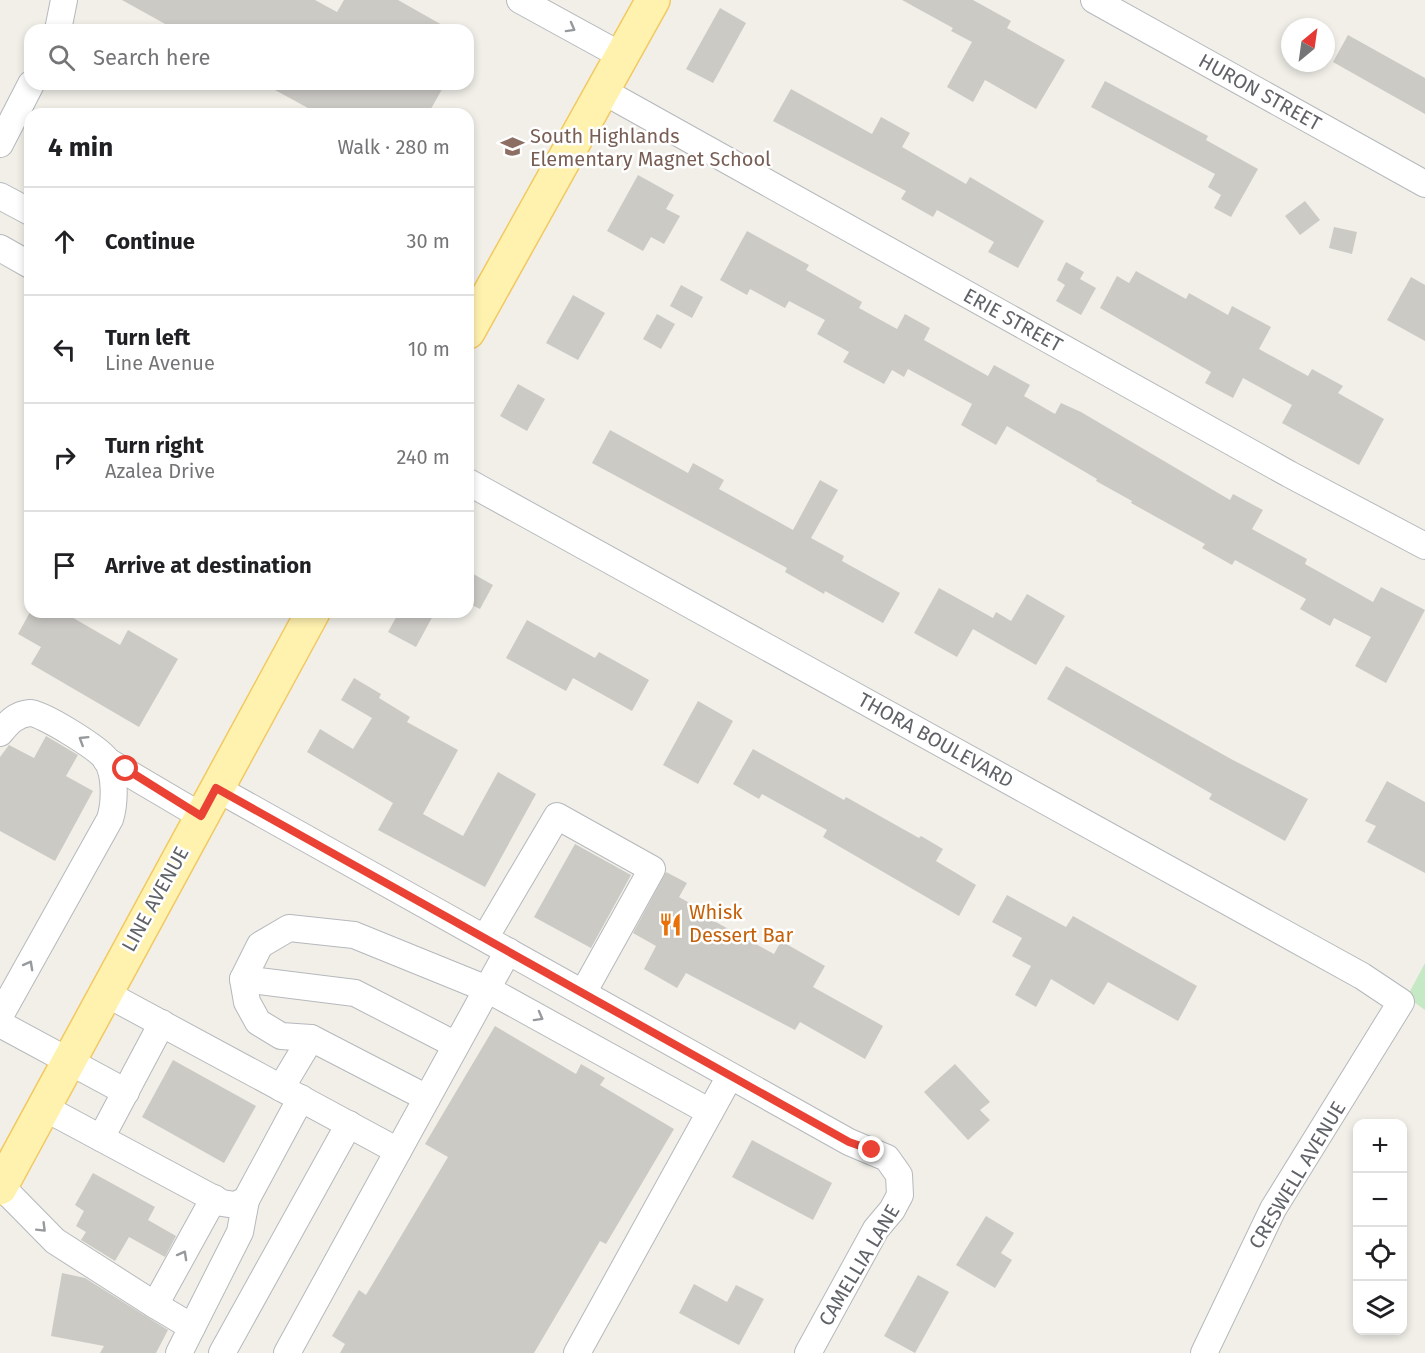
<!DOCTYPE html>
<html lang="en">
<head>
<meta charset="utf-8">
<style>
  body { margin:0; font-family:"Fira Sans",sans-serif; background:#f6f6f6; color:#202124 }
  .controls { position:absolute; right:18px; bottom:18px; display:grid; overflow:hidden; border-radius:12px; box-shadow:0 3px 9px #0003 }
  .controls button { width:54px; height:54px; display:grid; place-items:center; padding:0; border:0; border-bottom:2px solid #e0e0e0; background:#fff; color:#202124; font:30px sans-serif }
  .compass { position:absolute; left:1281px; top:18px; width:54px; height:54px; border-radius:50%; background:#fff; box-shadow:0 3px 9px #0003; rotate:29deg }
  .stop { position:absolute; width:18px; height:18px; margin:-14px; border:4px solid #ea4335; border-radius:50%; background:#fff }
  .stop.end { background:#ea4335; border-color:#fff; box-shadow:0 2px 6px #0008 }
  .list { margin:0; padding:0; list-style:none }
  h2 { display:flex; justify-content:space-between; align-items:center; height:78px; margin:0; padding:0 24px; font-size:26px }
  h2 small { font-size:20px; font-weight:400; color:#757577 }
  .list li { display:grid; grid-template-columns:39px 1fr auto; gap:18px; align-items:center; box-sizing:border-box; height:108px; padding:0 24px; border-top:2px solid #e0e0e0 }
  .list b { display:block; font-size:22px; white-space:nowrap }
  .list p { margin:0; font-size:20px; white-space:nowrap; color:#757577 }
  .list em { font-size:20px; font-style:normal; color:#757577 }
  .icon { flex:none; width:33px; height:33px; fill:none; stroke:currentColor; stroke-width:2; stroke-linecap:round; stroke-linejoin:round }
  .map { position:relative; flex:none; width:1425px; height:1353px; overflow:hidden }
  .search { position:absolute; background:#fff; box-shadow:0 3px 9px #0003; left:24px; top:24px; width:450px; height:66px; display:flex; align-items:center; gap:15px; box-sizing:border-box; padding:0 21px; border-radius:18px; color:#757577; font-size:22px }
  .panel { position:absolute; background:#fff; box-shadow:0 3px 9px #0003; left:24px; top:108px; width:450px; height:510px; border-radius:18px }
  .map>svg:first-child { display:block }
</style>
</head>
<body>
<div class="map">
<svg width="1425" height="1353" viewBox="0 0 1425 1353">
  <rect width="100%" height="100%" fill="#f1efe8"/>
  <!-- green -->
  <path fill="#c5e8c5" d="M1425 963V1010L1407 997Z"/>
  <!-- building -->
  <g fill="#cccac5">
    <path d="M122 0H315L337 12 344 0H398L451 30H176Z"/>
    <path d="M902 0H973L1011 21 1007 28 1065 60 1036 109 985 80 973 102 947 87 972 42 951 31 953 28Z"/>
    <path d="M720 8 746 23 713 83 686 69Z"/>
    <path d="M1348 35 1425 78V114L1333 62Z"/>
    <path d="M1105 81 1208 136 1206 140 1258 169 1231 217 1214 208 1221 195 1208 187 1215 174 1091 107Z"/>
    <path d="M264 84H445L428 114H319Z"/>
    <path d="M791 89 872 134 881 117 910 133 902 147 966 184 970 177 1044 221 1018 268 988 252 994 242 937 210 933 217 901 199 906 191 773 121Z"/>
    <path d="M638 175 674 195 666 209 680 216 664 244 651 237 643 251 607 231Z"/>
    <path d="M1305 201 1320 220 1300 235 1285 216Z"/>
    <path d="M1334 227 1357 232 1352 254 1329 248Z"/>
    <path d="M747 231 809 265 806 270 862 302 859 308 897 329 905 314 930 328 924 340 988 376 994 365 1030 385 1024 396 1055 414 1061 403 1081 412 1230 500 1233 494 1263 510 1252 529 1307 559 1305 564 1373 602 1381 587 1425 610 1386 683 1355 666 1371 637 1334 618 1330 626 1300 609 1306 599 1235 560 1232 565 1202 548 1205 544 1131 503 1132 501 1096 481 1097 479 1007 426 996 445 961 425 972 404 908 369 904 377 892 370 884 384 843 362 849 352 817 334 825 320 789 301 785 308 750 289 747 295 720 280Z"/>
    <path d="M1066 262 1084 272 1080 279 1096 288 1081 315 1056 301 1065 285 1057 280Z"/>
    <path d="M1136 271 1186 299 1189 293 1228 315 1232 306 1271 327 1259 349 1308 376 1312 369 1343 386 1338 393 1384 419 1359 465 1282 423 1292 405 1243 378 1233 398 1205 383 1211 372 1100 308 1117 276 1129 283Z"/>
    <path d="M1411 277 1425 285V341L1387 320Z"/>
    <path d="M681 285 703 297 692 318 670 306Z"/>
    <path d="M573 295 605 313 578 360 546 343Z"/>
    <path d="M657 314 675 324 661 349 643 339Z"/>
    <path d="M518 384 545 399 527 431 500 416Z"/>
    <path d="M610 430 688 473 693 463 724 480 719 489 793 530 820 480 838 490 811 538 844 556 842 561 900 593 883 623 825 591 824 594 785 572 787 568 592 463Z"/>
    <path d="M468 571 493 585 480 609 468 603Z"/>
    <path d="M939 588 993 618 996 612 1011 621 1027 594 1065 616 1036 665 973 629 957 657 914 633Z"/>
    <path d="M30 612H63L120 645 128 630 178 659 139 727 31 664 41 647 18 634Z"/>
    <path d="M399 612H435L416 647 388 632Z"/>
    <path d="M527 620 595 658 599 652 649 680 632 711 573 678 566 691 506 658Z"/>
    <path d="M1066 666 1231 759 1308 799 1285 841 1209 799 1212 794 1047 699Z"/>
    <path d="M354 678 381 694 379 698 410 717 407 722 458 750 423 814 463 836 498 772 536 794 485 887 378 830 393 803 307 752 320 729 353 749 372 718 341 700Z"/>
    <path d="M698 701 733 721 698 784 663 765Z"/>
    <path d="M46 736 78 755 66 776 93 791 55 861 0 831V757L9 745 34 758Z"/>
    <path d="M753 749 844 800 846 797 919 838 921 836 943 849 936 861 976 885 959 916 823 837 827 830 762 794 759 799 733 784Z"/>
    <path d="M1387 781 1425 802V873L1367 842 1376 826 1365 821Z"/>
    <path d="M575 844 631 875 591 948 534 917Z"/>
    <path d="M666 872 687 883 679 897 716 918 714 921 774 954 781 941 825 966 813 987 883 1026 865 1059 800 1022 795 1030 686 973 677 988 644 969 656 946 633 933Z"/>
    <path d="M1007 895 1066 927 1073 916 1197 986 1178 1021 1108 982 1094 1005 1051 979 1036 1007 1015 995 1031 966 1012 956 1022 938 992 922Z"/>
    <path d="M495 1026 576 1074 581 1064 605 1078 600 1085 674 1129 606 1244 600 1241 534 1353H340L345 1344 332 1336 359 1290 366 1295 448 1157 425 1144Z"/>
    <path d="M173 1060 256 1106 224 1163 142 1117Z"/>
    <path d="M955 1064 990 1102 980 1110 990 1120 968 1140 924 1092Z"/>
    <path d="M752 1140 832 1183 813 1220 732 1177Z"/>
    <path d="M93 1173 155 1207 148 1220 176 1236 165 1257 129 1237 115 1261 81 1240 86 1232 76 1226 84 1211 75 1205Z"/>
    <path d="M986 1216 1014 1233 1001 1253 1012 1260 995 1288 956 1265Z"/>
    <path d="M62 1273 85 1278 168 1330 156 1353H100L104 1346 51 1336Z"/>
    <path d="M918 1275 949 1292 915 1353 884 1336Z"/>
    <path d="M694 1284 727 1302 736 1285 764 1299 739 1345 679 1313Z"/>
  </g>
  <g fill="none" stroke-linecap="round" stroke-linejoin="round">
    <defs>
      <g id="minor">
        <path d="M520 0 622 56"/>
        <path d="M1094 0 1425 184"/>
        <path d="M58 30 64 0"/>
        <path d="M603 91 1289 474 1425 546"/>
        <path d="M0 144 31 84"/>
        <path d="M0 196 30 212"/>
        <path d="M0 248 30 265"/>
        <path d="M468 482 1362 976 1401 1002 1273 1209 1204 1353"/>
        <path d="M0 733C8 723 16 714 30 713 42 713 98 748 106 759 116 774 115 803 110 819L0 1016"/>
        <path d="M106 760 201 816"/>
        <path d="M216 788 849 1142 887 1158 899 1175 900 1195 892 1210 876 1229 808 1353"/>
        <path d="M485 938 557 816 652 869 583 993"/>
        <path d="M243 979 355 993 456 1045"/>
        <path d="M105 993 398 1151"/>
        <path d="M0 1024 126 1092"/>
        <path d="M281 1088 311 1038"/>
        <path d="M427 1098 311 1038 281 1036 258 1022 247 1002 243 979 260 945 289 928 354 935 487 989 710 1112"/>
        <path d="M43 1107 222 1203 235 1205 246 1200 301 1098"/>
        <path d="M101 1138 162 1023"/>
        <path d="M1 1186 55 1241 155 1305 214 1198"/>
        <path d="M155 1305 192 1327"/>
        <path d="M179 1353 240 1232 246 1200"/>
        <path d="M222 1353 349 1124"/>
        <path d="M287 1353 508 951"/>
        <path d="M577 1353 730 1076"/>
      </g>
      <g id="major">
        <path d="M468 332 653 0"/>
        <path d="M0 1188 313 612"/>
      </g>
    </defs>
    <!-- minor casing -->
    <use href="#minor" stroke="#b5b8bc" stroke-width="28"/>
    <!-- major casing -->
    <use href="#major" stroke="#f2c960" stroke-width="36"/>
    <!-- minor -->
    <use href="#minor" stroke="#fff" stroke-width="26"/>
    <!-- major -->
    <use href="#major" stroke="#fff2af" stroke-width="33"/>
  </g>
  <!-- one-way arrows -->
  <defs><path id="oneway-chevron" d="M-2-3.5L2.5 0L-2 3.5" fill="none" stroke-width="1.6" stroke-linecap="round" stroke-linejoin="round" transform="scale(1.5)"/></defs>
  <g stroke="#979a9d">
    <use href="#oneway-chevron" transform="translate(571 28) rotate(29)"/>
    <use href="#oneway-chevron" transform="translate(83 740) rotate(-148)"/>
    <use href="#oneway-chevron" transform="translate(29 965) rotate(-61)"/>
    <use href="#oneway-chevron" transform="translate(539 1017) rotate(29)"/>
    <use href="#oneway-chevron" transform="translate(42 1228) rotate(45)"/>
    <use href="#oneway-chevron" transform="translate(183 1255) rotate(-61)"/>
  </g>
  <g fill="none" stroke-linecap="round" stroke-linejoin="round">
    <!-- route -->
    <path stroke="#ea4335" stroke-width="8" d="M126 769 201 816 216 788 849 1142 872 1150"/>
  </g>
  <!-- icons -->
  <defs>
    <symbol id="school-bare" viewBox="-9 -9 18 18"><path d="M0-5L7-2L0 1L-7-2ZM-4 1L0 2.5L4 1V4Q0 6-4 4Z" fill="#8d6e63" stroke="#fff" stroke-width="2.5" paint-order="stroke"/></symbol>
    <symbol id="restaurant-bare" viewBox="-9 -9 18 18"><path d="M-5-6h1v4h1v-4h1v4h1v-4h1v5L-1.5 .5V6h-2V.5L-5-1ZM5-6V6H3V1.5H1.5Q1.5-4 5-6Z" fill="#e8710a" stroke="#fff" stroke-width="2.5" paint-order="stroke"/></symbol>
  </defs>
  <g fill-rule="evenodd">
    <use href="#school-bare" x="496" y="130" width="33" height="33"/>
    <use href="#restaurant-bare" x="654" y="908" width="33" height="33"/>
  </g>
  <g text-anchor="middle" stroke-width="5" stroke-linejoin="round" paint-order="stroke">
    <!-- street labels -->
    <g font-size="20" fill="#5f6368" stroke="#fff">
      <text transform="translate(1260 92) rotate(29)" y="7">HURON STREET</text>
      <text transform="translate(1013 320) rotate(29)" y="7">ERIE STREET</text>
      <text transform="translate(936 740) rotate(29)" y="7">THORA BOULEVARD</text>
      <text transform="translate(155 899) rotate(-61)" y="7">LINE AVENUE</text>
      <text transform="translate(1297 1175) rotate(-59)" y="7">CRESWELL AVENUE</text>
      <text transform="translate(859 1265) rotate(-59)" y="7">CAMELLIA LANE</text>
    </g>
    <!-- education labels -->
    <g font-size="20" fill="#785e54" stroke="#fff" text-anchor="start">
      <text x="530" y="143">South Highlands<tspan x="530" dy="23">Elementary Magnet School</tspan></text>
    </g>
    <!-- food labels -->
    <g font-size="20" fill="#c56008" stroke="#fff" text-anchor="start">
      <text x="689" y="919">Whisk<tspan x="689" dy="23">Dessert Bar</tspan></text>
    </g>
  </g>
</svg>
<div class="controls">
<button>+</button>
<button>−</button>
<button><svg class="icon" aria-label="locate" viewBox="0 0 24 24"><circle cx="12" cy="12" r="6"/><path d="M12 2v4M12 18v4M2 12h4M18 12h4"/></svg></button>
<button><svg class="icon" aria-label="layers" viewBox="0 0 24 24"><path d="M12 4l9 5-9 5-9-5zM3 14l9 5 9-5"/></svg></button>
</div>
<svg class="compass" viewBox="-18 -18 36 36"><path d="M0-13l5 13h-10z" fill="#e53935"/><path d="M0 13l5-13h-10z" fill="#757577"/></svg>
<div class="stop" style="left:126px;top:769px"></div>
<div class="stop end" style="left:872px;top:1150px"></div>
<div class="search"><svg class="icon" aria-label="search" viewBox="0 0 24 24"><circle cx="10" cy="10" r="6"/><path d="M15 15l6 6"/></svg>Search here</div>
<section class="panel">
<h2>4 min<small>Walk · 280 m</small></h2>
<ul class="list">
<li><svg class="icon" aria-label="ahead" viewBox="0 0 24 24"><path d="M12 20V5M6 11l6-6 6 6"/></svg><div><b>Continue</b></div><em>30 m</em></li>
<li><svg class="icon" aria-label="left" viewBox="0 0 24 24"><path d="M17 20v-9H6M10 6l-5 5 5 5"/></svg><div><b>Turn left</b><p>Line Avenue</p></div><em>10 m</em></li>
<li><svg class="icon" aria-label="right" viewBox="0 0 24 24"><path d="M7 20v-9h11M14 6l5 5-5 5"/></svg><div><b>Turn right</b><p>Azalea Drive</p></div><em>240 m</em></li>
<li><svg class="icon" aria-label="arrive" viewBox="0 0 24 24"><path d="M6 21V4h12l-3 4 3 4H6"/></svg><div><b>Arrive at destination</b></div></li>
</ul>
</section>
</div>
</body>
</html>
